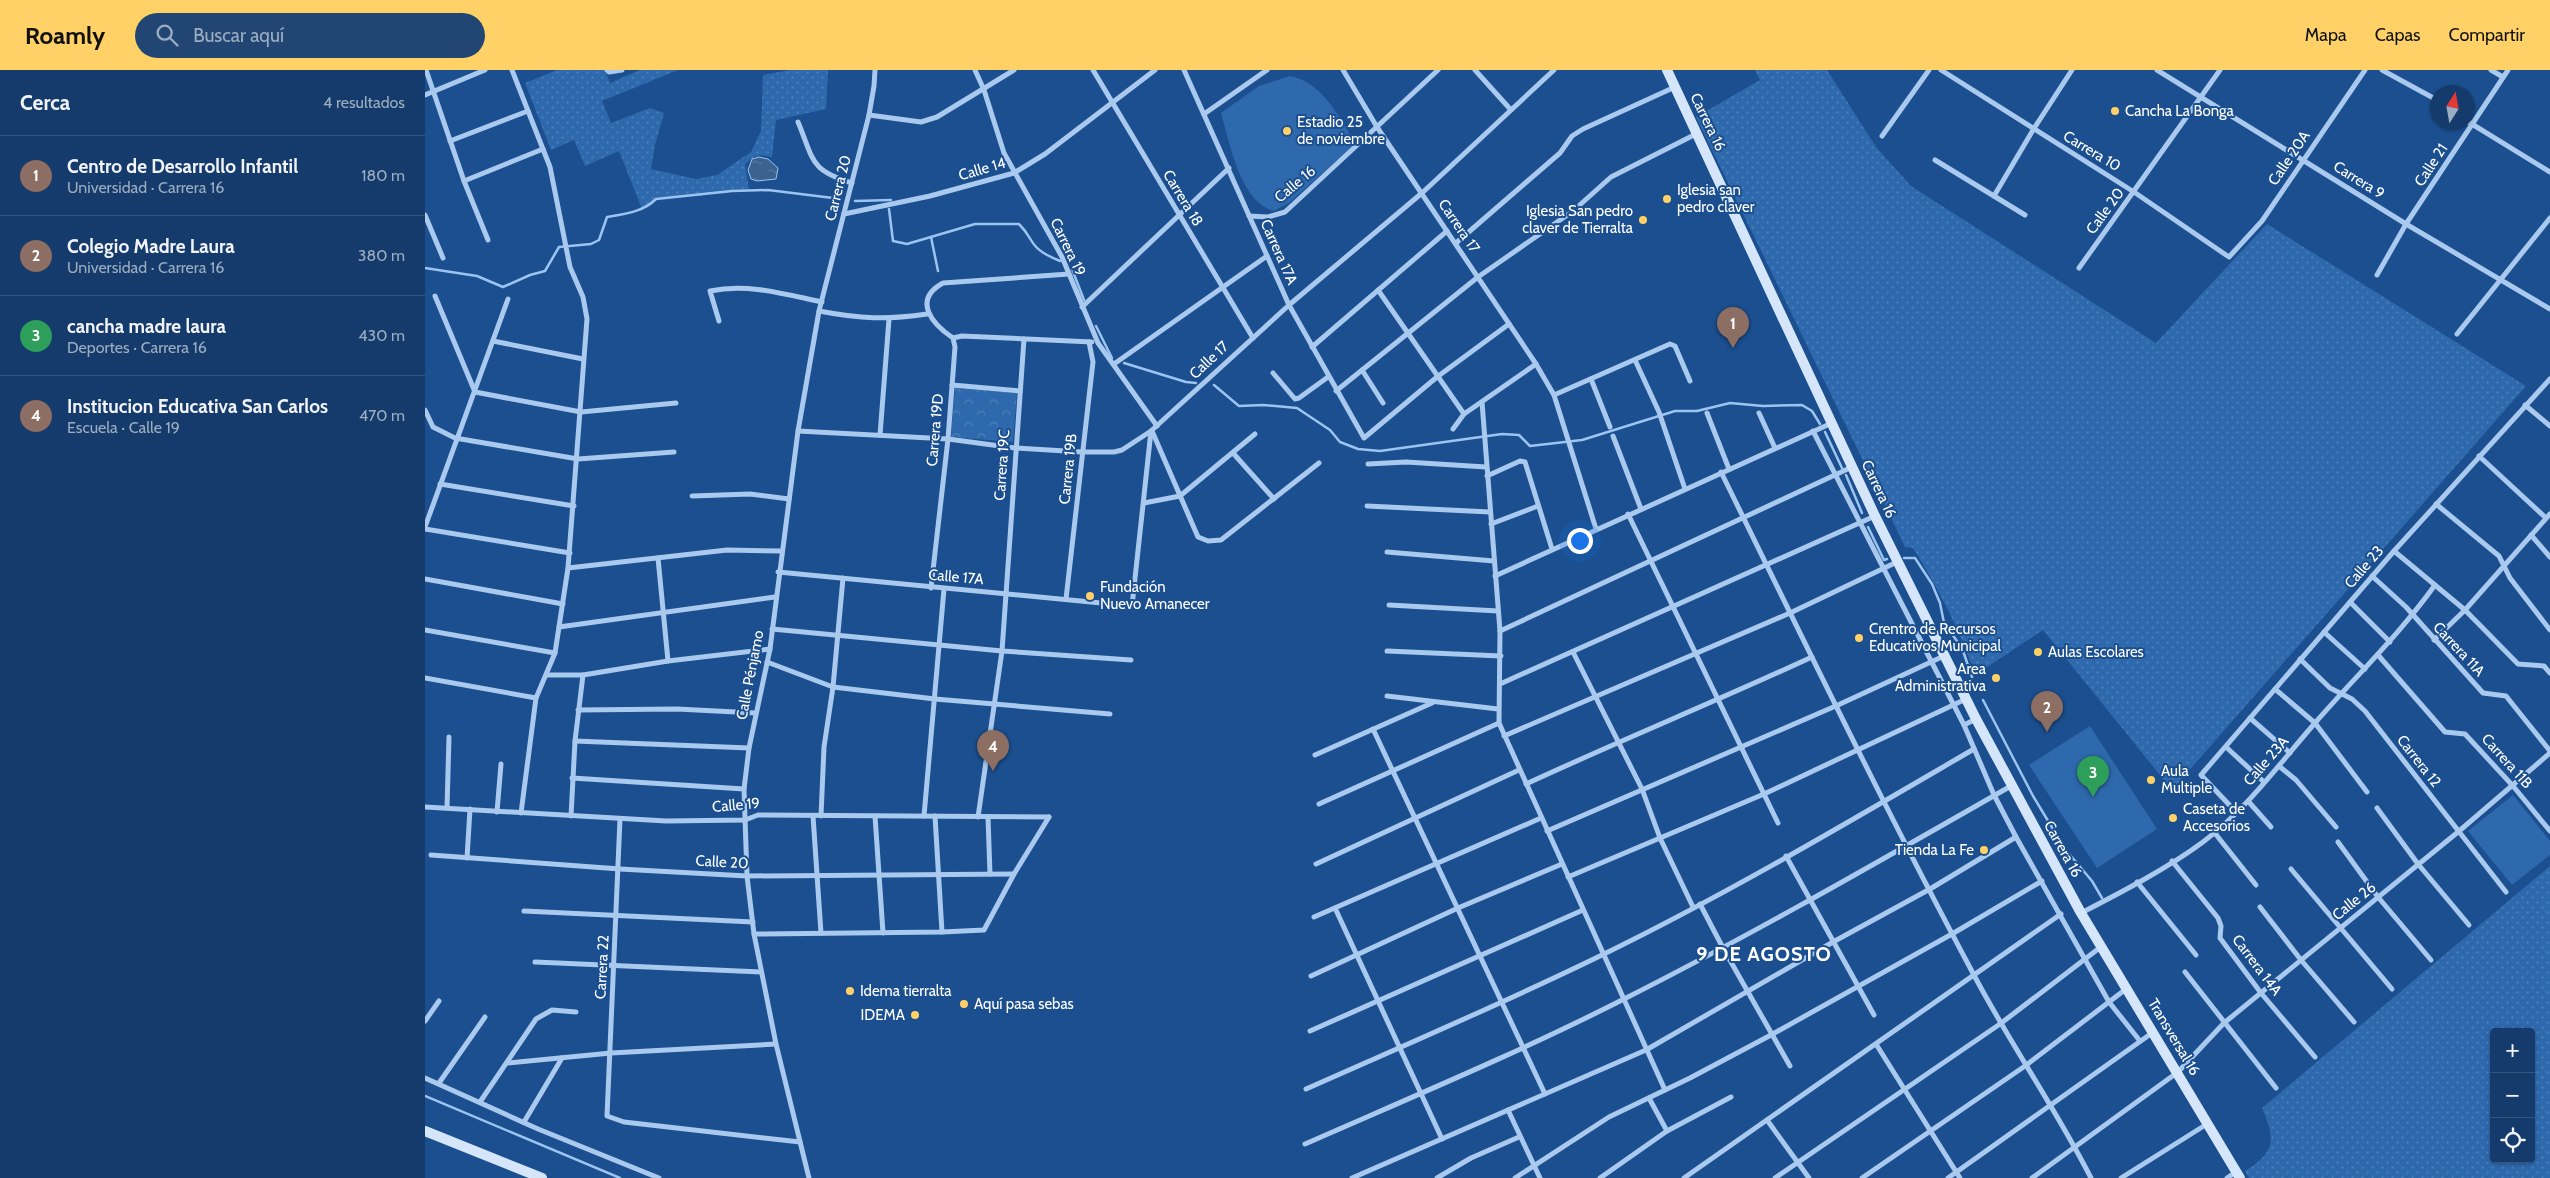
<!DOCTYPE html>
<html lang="es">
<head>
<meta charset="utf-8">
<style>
  body { margin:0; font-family:Cabin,sans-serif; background:#214673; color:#f1f3f6 }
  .controls { position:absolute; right:15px; bottom:15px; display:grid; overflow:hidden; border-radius:5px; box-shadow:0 1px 4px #0004 }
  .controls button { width:45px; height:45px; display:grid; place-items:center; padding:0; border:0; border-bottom:1px solid #33557e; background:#143b6b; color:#f1f3f6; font:25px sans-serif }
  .compass { position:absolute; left:2005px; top:15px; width:45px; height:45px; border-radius:50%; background:#143b6b; box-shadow:0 1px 4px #0004; rotate:11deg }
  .you { position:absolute; left:1154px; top:470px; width:18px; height:18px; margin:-12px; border:4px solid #fff; border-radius:50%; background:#1a73e8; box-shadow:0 0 0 8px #1a73e833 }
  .badge { display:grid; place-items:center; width:32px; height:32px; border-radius:50%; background:#ffd166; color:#fff; font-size:16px; font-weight:700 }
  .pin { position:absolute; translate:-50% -41px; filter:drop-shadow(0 1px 2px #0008) }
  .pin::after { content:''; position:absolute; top:26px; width:18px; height:15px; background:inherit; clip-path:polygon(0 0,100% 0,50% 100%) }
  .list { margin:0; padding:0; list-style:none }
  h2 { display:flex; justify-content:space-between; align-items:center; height:65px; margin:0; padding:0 20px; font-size:21px }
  h2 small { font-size:16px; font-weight:400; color:#9dadc1 }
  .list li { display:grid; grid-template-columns:32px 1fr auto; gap:15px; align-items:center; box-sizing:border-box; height:80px; padding:0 20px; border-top:1px solid #33557e }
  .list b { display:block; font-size:19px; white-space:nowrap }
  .list p { margin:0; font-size:16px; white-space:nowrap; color:#9dadc1 }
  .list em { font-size:16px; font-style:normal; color:#9dadc1 }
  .icon { flex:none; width:28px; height:28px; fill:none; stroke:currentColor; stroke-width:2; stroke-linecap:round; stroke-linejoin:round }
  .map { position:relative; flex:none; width:2125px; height:1108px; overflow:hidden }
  header { display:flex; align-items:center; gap:30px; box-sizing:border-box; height:70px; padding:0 25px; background:#ffd166; color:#111 }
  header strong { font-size:24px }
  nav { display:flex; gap:28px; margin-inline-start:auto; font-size:18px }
  .search { width:350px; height:45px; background:#214673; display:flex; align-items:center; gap:12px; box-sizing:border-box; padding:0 18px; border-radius:28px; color:#9dadc1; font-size:19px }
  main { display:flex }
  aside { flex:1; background:#143b6b }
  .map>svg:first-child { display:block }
</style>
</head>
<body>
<header>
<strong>Roamly</strong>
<div class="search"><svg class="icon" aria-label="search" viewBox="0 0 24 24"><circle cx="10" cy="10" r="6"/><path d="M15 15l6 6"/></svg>Buscar aquí</div>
<nav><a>Mapa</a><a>Capas</a><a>Compartir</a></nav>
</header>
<main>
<aside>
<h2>Cerca<small>4 resultados</small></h2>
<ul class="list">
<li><span class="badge" style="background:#8d6e63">1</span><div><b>Centro de Desarrollo Infantil</b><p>Universidad · Carrera 16</p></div><em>180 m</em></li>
<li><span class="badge" style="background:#8d6e63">2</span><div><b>Colegio Madre Laura</b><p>Universidad · Carrera 16</p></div><em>380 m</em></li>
<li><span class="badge" style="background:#2e9e5b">3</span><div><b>cancha madre laura</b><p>Deportes · Carrera 16</p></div><em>430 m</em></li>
<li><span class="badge" style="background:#8d6e63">4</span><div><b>Institucion Educativa San Carlos</b><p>Escuela · Calle 19</p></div><em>470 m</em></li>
</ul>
</aside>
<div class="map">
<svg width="2125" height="1108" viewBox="0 0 2125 1108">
  <defs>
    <pattern id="grass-dots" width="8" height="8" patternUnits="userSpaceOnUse" patternTransform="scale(1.25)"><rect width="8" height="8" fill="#2e69ad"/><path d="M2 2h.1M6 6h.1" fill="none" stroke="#4d80b9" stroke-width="1.8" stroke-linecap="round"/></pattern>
    <pattern id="forest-crowns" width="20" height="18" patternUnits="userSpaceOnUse" patternTransform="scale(1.25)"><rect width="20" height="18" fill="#2e69ad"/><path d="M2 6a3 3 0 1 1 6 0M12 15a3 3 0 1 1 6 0" fill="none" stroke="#4d80b9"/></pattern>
    <pattern id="water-ripples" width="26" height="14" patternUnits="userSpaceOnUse" patternTransform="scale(1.25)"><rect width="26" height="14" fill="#3c6290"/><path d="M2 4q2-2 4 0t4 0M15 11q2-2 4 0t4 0" fill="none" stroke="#597aa1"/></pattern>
  </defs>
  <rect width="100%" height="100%" fill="#1b4f8f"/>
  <!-- grass -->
  <g fill="url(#grass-dots)" fill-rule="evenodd">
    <path d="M132 0H180L185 13 215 0H253L177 31 186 53 225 38 239 43 230 75 226 99 271 109 292 105 326 82 336 61 338 5 365 0H403L401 39 351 50 347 87C334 84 329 85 320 94L324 120 232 129 225 136 217 139 194 81 160 96 149 70 126 80 100 13Z"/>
    <path d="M1330 0H1402L1451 77 1486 116 1731 273 1842 154 2101 316 1747 720 1618 560 1550 605C1535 560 1513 518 1488 478L1480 477 1271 47 1335 10Z"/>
    <path d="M2125 796V1108H1824L1820 1101C1850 1083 1851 1069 1837 1038ZM2069 962H2106V1089H2069Z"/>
  </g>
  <!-- forest -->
  <path fill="url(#forest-crowns)" d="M530 318 592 323 588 372 526 367Z"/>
  <!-- pitch -->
  <g fill="#2e69ad">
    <path d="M865 6C898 12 914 48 931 73L864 133 849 141C815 132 805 73 796 43L834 16Z"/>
    <path d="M1665 656 1732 759 1672 798 1604 695Z"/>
    <path d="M2088 725 2125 771V785L2087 815 2043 761Z"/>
  </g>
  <!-- water -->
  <path fill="url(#water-ripples)" stroke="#9cc4f0" d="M334 87 343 89 353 98 351 109 332 111 326 109 323 100 327 89Z"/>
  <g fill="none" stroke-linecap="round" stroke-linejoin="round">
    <!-- stream -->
    <g stroke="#9cc4f0" stroke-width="2.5">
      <path d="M430 131 466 130"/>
      <path d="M464 139 468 171 482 174 550 154H594C600 160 602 163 606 170 612 181 623 186 635 191"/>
      <path d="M506 167 513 201"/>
      <path d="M0 198 52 206 78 217 105 205 120 201 134 177 166 174 174 170 182 147C200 144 218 142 231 129L307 121 343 120 416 129"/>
      <path d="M647 199 659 230"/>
      <path d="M671 256 687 288"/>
      <path d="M699 293 761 312 771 313"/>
      <path d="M789 315 814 336 838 335 872 338 905 360 915 372 933 379 955 381 1077 364 1094 365 1105 376 1157 370 1250 341H1272L1305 333 1338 336 1377 335 1387 341 1395 354"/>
      <path d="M1400 362 1417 398"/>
      <path d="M1421 405 1437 443"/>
      <path d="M1443 457 1459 490 1462 489"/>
      <path d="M1479 488H1490L1507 514 1515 533 1519 553 1537 578 1547 607"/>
      <path d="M1558 630 1608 726 1640 779 1667 811 1677 828"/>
      <path d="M0 1026 195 1108"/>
    </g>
    <!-- minor -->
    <g stroke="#a9c9ee" stroke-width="5">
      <path d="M1 0 39 111 63 170"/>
      <path d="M87 0 125 97 145 197 158 227 162 249 143 498 130 583 111 628 96 743"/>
      <path d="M182 0 184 2 197 0"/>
      <path d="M550 0 559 20 579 83 637 187 673 273 732 356"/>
      <path d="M668 0 828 268"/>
      <path d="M759 0 864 235 939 368 1012 307 1084 254"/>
      <path d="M918 0 952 57 1111 294 1129 325 1171 459"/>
      <path d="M1050 0 1086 40"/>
      <path d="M1516 0 1709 122 1804 187 1837 151 1940 0"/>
      <path d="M1732 0 1981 154 2125 239"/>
      <path d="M1957 0 2012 30"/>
      <path d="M2066 0 2078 7"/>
      <path d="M0 25 60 0"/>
      <path d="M779 44 842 0"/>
      <path d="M444 45 496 52 512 47 589 0"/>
      <path d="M2042 51 2125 102"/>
      <path d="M373 52C389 90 384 100 427 113"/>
      <path d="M1457 66 1504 0"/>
      <path d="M25 71 103 41"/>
      <path d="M1510 90 1600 145"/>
      <path d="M39 111 118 79"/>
      <path d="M1569 126 1608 60 1647 0"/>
      <path d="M419 144 505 126 589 103 620 84 730 0"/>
      <path d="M0 145 18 188"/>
      <path d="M824 146 843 147 860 142 1013 0"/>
      <path d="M1031 173 1135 83 1147 66 1158 59 1250 17"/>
      <path d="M1654 198 1795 0"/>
      <path d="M1952 205 1981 154 2083 0"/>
      <path d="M953 220 1039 344"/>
      <path d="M10 226 50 322 156 342 251 333"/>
      <path d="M657 237 804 98"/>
      <path d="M394 241C436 249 461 250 502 244"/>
      <path d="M294 251 285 221C323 213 359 224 397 232"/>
      <path d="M2032 264 2125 148"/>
      <path d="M528 268 537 266 667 272"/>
      <path d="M68 271 158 289"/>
      <path d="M887 277 1022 161"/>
      <path d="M1210 290 1234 342 1260 419"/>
      <path d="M689 294 842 186"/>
      <path d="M937 300 958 333"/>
      <path d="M848 303 870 329 874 328 903 307"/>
      <path d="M1166 309 1185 357"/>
      <path d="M527 315 595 321"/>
      <path d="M911 321 1053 207 1148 141 1186 107 1271 64"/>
      <path d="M1129 325 1245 274 1250 276 1265 311"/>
      <path d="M1057 332 1075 561 1074 653 1240 1020"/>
      <path d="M2100 335 2125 356"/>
      <path d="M0 340 8 357 30 368 153 389 249 382"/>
      <path d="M1282 343 1304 399"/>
      <path d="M1334 343 1350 378"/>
      <path d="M1028 359 1039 344 1111 294"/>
      <path d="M373 361 523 369 590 378 657 382H689L697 380 726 361 864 235 997 123 1129 0"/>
      <path d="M727 361 773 467 783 471 796 470 894 393"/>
      <path d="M1388 361 1539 655"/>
      <path d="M455 365 464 249"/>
      <path d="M1188 366 1216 439"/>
      <path d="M808 383 849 429"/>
      <path d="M2054 386 2121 448"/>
      <path d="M943 394 981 392 1061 397"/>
      <path d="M1296 402C1379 571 1461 741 1550 907 1586 975 1631 1039 1666 1108"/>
      <path d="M1062 406 1095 391 1100 392 1127 479"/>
      <path d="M15 414 149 436"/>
      <path d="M267 426 325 424 364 429"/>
      <path d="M719 433 755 426 830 364"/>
      <path d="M2011 434 2074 486 2085 508 2125 560"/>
      <path d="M942 436 1065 442"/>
      <path d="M1203 444 1353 753"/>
      <path d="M1066 454 1113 436"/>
      <path d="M0 457 83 229"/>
      <path d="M0 459 145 483"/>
      <path d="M2106 465 2125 487"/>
      <path d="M1969 481 2040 540 2093 594 2119 596 2125 603"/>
      <path d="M962 482 1069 491"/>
      <path d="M233 488 243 591"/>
      <path d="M143 498 302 480 356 481"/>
      <path d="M353 502 707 536 726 361"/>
      <path d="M1070 506 1407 353"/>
      <path d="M1947 506 1981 537 2058 623 2081 626 2125 681"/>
      <path d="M0 509 138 534"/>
      <path d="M506 518 523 369 530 277 528 268C507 254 487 230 518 213L644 204"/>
      <path d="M641 529 668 292 664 272"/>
      <path d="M1925 532 1965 572"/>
      <path d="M964 535 1073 541"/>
      <path d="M134 557 350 527"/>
      <path d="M347 559 577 581 706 590"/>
      <path d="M0 560 130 583"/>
      <path d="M1075 561 1427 397"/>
      <path d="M1899 562 1940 599"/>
      <path d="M2009 570 2040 540 2125 444"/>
      <path d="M962 581 1076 586"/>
      <path d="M1148 582 1217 719 1235 768 1268 837"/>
      <path d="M1953 585 2020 662 2040 664 2088 716 2125 761"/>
      <path d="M1875 589 1905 618 1927 629 1940 641 2081 822"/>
      <path d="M342 592 408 617 510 629 685 644"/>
      <path d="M122 605H158L243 591 345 579"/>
      <path d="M0 608 111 628"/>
      <path d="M1075 614 1450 446"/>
      <path d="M1850 619 1890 653 1942 722"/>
      <path d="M962 626 1073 639"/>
      <path d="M153 640 252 639 330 643"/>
      <path d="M1825 648 1865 683"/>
      <path d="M1551 649 1539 655 1569 725 1591 767 1684 932 1715 971"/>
      <path d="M948 659 1120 1024"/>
      <path d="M1079 666 1365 543 1472 492"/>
      <path d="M150 671 324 678"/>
      <path d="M1801 677 1839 712"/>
      <path d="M890 685 1007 633"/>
      <path d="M1854 696 1871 710 1911 757"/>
      <path d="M147 708 319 719"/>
      <path d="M1101 714C1196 670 1292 631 1387 587"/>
      <path d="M1823 731 1846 757"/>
      <path d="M894 734 1074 653"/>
      <path d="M0 737 241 751 320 750 333 745 624 747"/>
      <path d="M22 738 24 667"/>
      <path d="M1952 738 1993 794 2044 855"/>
      <path d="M72 742 76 694"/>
      <path d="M1811 742 1776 705 1969 481 2125 309"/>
      <path d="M146 746 150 671 158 605"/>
      <path d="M388 746 396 863"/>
      <path d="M396 746 399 677 408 617 418 508"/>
      <path d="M450 746 458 863"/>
      <path d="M499 746 519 519"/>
      <path d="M510 746 517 862"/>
      <path d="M553 747 577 581 599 269"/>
      <path d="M563 747 565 804"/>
      <path d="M195 749 182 1046 199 1052 375 1072"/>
      <path d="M1122 761 1413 635 1519 586"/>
      <path d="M1789 762 1831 815"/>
      <path d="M1913 772 1953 827 2006 890"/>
      <path d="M6 785 195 799 322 806 589 804"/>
      <path d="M1361 786 1449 945"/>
      <path d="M42 788 45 739"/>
      <path d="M1747 791 1793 848 1796 856 1795 868 1836 923 1890 987"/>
      <path d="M891 794 1094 700"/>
      <path d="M1866 799 1967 919"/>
      <path d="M1143 807 1339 724 1541 629"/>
      <path d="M1712 812 1771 885"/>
      <path d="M1275 834 1298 878 1365 996"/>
      <path d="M1835 837 1876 890 1929 952"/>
      <path d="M910 838 1017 1069"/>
      <path d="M99 841 328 852"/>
      <path d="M1656 843C1695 823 1743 798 1778 772 1822 739 1854 694 1890 653 1930 607 1974 565 2010 515"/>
      <path d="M889 847 1116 748"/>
      <path d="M329 864 517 862 559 860 589 804 624 747"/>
      <path d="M110 892 336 902"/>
      <path d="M1760 902 1851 1018"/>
      <path d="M886 906 1033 838 1137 794"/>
      <path d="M0 951 14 931"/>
      <path d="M885 961 1158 840"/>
      <path d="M1451 974 1535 1108"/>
      <path d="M82 993 186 983 351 974"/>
      <path d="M0 1008 113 1059 234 1108"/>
      <path d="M14 1013 60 947"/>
      <path d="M881 1019C980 975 1079 933 1177 885 1304 823 1427 750 1549 679"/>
      <path d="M1224 1028 1242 1061"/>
      <path d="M55 1032 111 949 127 940 151 942"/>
      <path d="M1083 1040 1115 1108"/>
      <path d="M1342 1050 1384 1108"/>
      <path d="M99 1052 137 988"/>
      <path d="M880 1074C987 1027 1095 982 1199 929 1330 863 1458 789 1586 716"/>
      <path d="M384 1108 351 974 329 864 322 806 319 719 324 678 345 579 373 361 394 241 444 45 449 16 450 0"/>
      <path d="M927 1108 1221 980 1408 872 1505 819 1591 767"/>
      <path d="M1012 1108 1046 1088 1094 1067"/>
      <path d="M1090 1108 1184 1047 1265 1008 1346 965 1527 864 1617 811"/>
      <path d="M1175 1108 1242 1061 1306 1027"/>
      <path d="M1259 1108 1636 844"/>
      <path d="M1350 1108 1575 954 1677 876"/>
      <path d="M1437 1108 1600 996 1701 919"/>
      <path d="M1523 1108 1727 963"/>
      <path d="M1607 1108 1753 1002 1799 953 2033 762 2125 683"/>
      <path d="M1696 1108 1782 1054"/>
      <path d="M1802 1108 1811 1102"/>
    </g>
    <!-- secondary -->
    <g stroke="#d6e6fa" stroke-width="10">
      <path d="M1242 0 1450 446 1551 649 1656 843 1815 1108"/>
      <path d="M0 1061 117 1108"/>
    </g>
  </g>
  <!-- markers -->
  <g fill="#ffd166" stroke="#1b4f8f" stroke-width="2">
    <circle cx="1690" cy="41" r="5"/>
    <circle cx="862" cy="61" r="5"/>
    <circle cx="1242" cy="129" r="5"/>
    <circle cx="1218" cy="150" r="5"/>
    <circle cx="665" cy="526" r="5"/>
    <circle cx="1434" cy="568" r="5"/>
    <circle cx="1613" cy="582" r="5"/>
    <circle cx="1571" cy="608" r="5"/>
    <circle cx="1726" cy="710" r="5"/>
    <circle cx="1748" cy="748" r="5"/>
    <circle cx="1559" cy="780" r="5"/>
    <circle cx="425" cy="921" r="5"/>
    <circle cx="539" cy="934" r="5"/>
    <circle cx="490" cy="945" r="5"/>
  </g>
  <g text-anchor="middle" stroke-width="4" stroke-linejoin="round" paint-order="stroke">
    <!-- poi labels -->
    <g font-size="15" fill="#fff" stroke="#1b4f8f" text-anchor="start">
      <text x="1700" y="46">Cancha La Bonga</text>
      <text x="872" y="57">Estadio 25<tspan x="872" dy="17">de noviembre</tspan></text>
      <text x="1252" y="125">Iglesia san<tspan x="1252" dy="17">pedro claver</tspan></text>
      <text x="1208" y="146" text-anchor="end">Iglesia San pedro<tspan x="1208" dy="17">claver de Tierralta</tspan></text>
      <text x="675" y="522">Fundación<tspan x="675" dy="17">Nuevo Amanecer</tspan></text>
      <text x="1444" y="564">Crentro de Recursos<tspan x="1444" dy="17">Educativos Municipal</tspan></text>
      <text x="1623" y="587">Aulas Escolares</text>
      <text x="1561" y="604" text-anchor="end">Area<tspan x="1561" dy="17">Administrativa</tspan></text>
      <text x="1736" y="706">Aula<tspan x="1736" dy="17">Multiple</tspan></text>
      <text x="1758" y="744">Caseta de<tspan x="1758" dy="17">Accesorios</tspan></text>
      <text x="1549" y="785" text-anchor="end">Tienda La Fe</text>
      <text x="435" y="926">Idema tierralta</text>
      <text x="549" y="939">Aquí pasa sebas</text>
      <text x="480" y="950" text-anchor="end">IDEMA</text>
    </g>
    <!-- street labels -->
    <g font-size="15" fill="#fff" stroke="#1b4f8f">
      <text transform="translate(1283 52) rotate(64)" y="5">Carrera 16</text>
      <text transform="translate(1667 81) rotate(31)" y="5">Carrera 10</text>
      <text transform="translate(1864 88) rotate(-56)" y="5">Calle 20A</text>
      <text transform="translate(2006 95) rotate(-57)" y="5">Calle 21</text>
      <text transform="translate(557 99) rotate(-16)" y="5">Calle 14</text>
      <text transform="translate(1934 110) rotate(32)" y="5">Carrera 9</text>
      <text transform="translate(870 114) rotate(-40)" y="5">Calle 16</text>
      <text transform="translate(413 118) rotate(-76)" y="5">Carrera 20</text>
      <text transform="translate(758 128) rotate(59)" y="5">Carrera 18</text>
      <text transform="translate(1680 141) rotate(-54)" y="5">Calle 20</text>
      <text transform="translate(1034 156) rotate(56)" y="5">Carrera 17</text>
      <text transform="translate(643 177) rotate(64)" y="5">Carrera 19</text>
      <text transform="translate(854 182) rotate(66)" y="5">Carrera 17A</text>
      <text transform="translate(784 290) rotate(-43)" y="5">Calle 17</text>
      <text transform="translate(510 360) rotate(-85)" y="5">Carrera 19D</text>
      <text transform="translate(577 395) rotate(-86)" y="5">Carrera 19C</text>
      <text transform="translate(643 399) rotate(-84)" y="5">Carrera 19B</text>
      <text transform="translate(1454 419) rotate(65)" y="5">Carrera 16</text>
      <text transform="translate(1939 497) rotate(-49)" y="5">Calle 23</text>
      <text transform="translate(531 507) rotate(5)" y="5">Calle 17A</text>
      <text transform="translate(2034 579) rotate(47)" y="5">Carrera 11A</text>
      <text transform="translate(325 605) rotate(-79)" y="5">Calle Pénjamo</text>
      <text transform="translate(1841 691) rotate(-49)" y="5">Calle 23A</text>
      <text transform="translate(1994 691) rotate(52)" y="5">Carrera 12</text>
      <text transform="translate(2082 691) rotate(48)" y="5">Carrera 11B</text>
      <text transform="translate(311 735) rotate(-5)" y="5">Calle 19</text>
      <text transform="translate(1638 779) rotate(61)" y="5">Carrera 16</text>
      <text transform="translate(297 792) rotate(3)" y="5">Calle 20</text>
      <text transform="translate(1929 831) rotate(-39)" y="5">Calle 26</text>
      <text transform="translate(1832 895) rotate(53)" y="5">Carrera 14A</text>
      <text transform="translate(177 897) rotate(-87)" y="5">Carrera 22</text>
      <text transform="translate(1749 967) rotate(59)" y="5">Transversal 16</text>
    </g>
    <!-- district labels -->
    <g font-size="20" font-weight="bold" letter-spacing="1" fill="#fff" stroke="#1b4f8f">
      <text x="1339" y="891">9 DE AGOSTO</text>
    </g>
  </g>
</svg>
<div class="controls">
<button>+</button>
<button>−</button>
<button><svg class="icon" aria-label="locate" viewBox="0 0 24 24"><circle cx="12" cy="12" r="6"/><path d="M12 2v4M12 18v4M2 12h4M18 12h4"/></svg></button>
</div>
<svg class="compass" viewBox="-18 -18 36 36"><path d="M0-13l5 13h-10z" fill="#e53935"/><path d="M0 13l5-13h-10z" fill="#9dadc1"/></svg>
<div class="you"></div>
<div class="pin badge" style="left:1308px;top:278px;background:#8d6e63">1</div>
<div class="pin badge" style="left:1622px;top:662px;background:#8d6e63">2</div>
<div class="pin badge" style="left:1668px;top:727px;background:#2e9e5b">3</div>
<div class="pin badge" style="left:568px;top:701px;background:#8d6e63">4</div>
</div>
</main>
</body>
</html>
